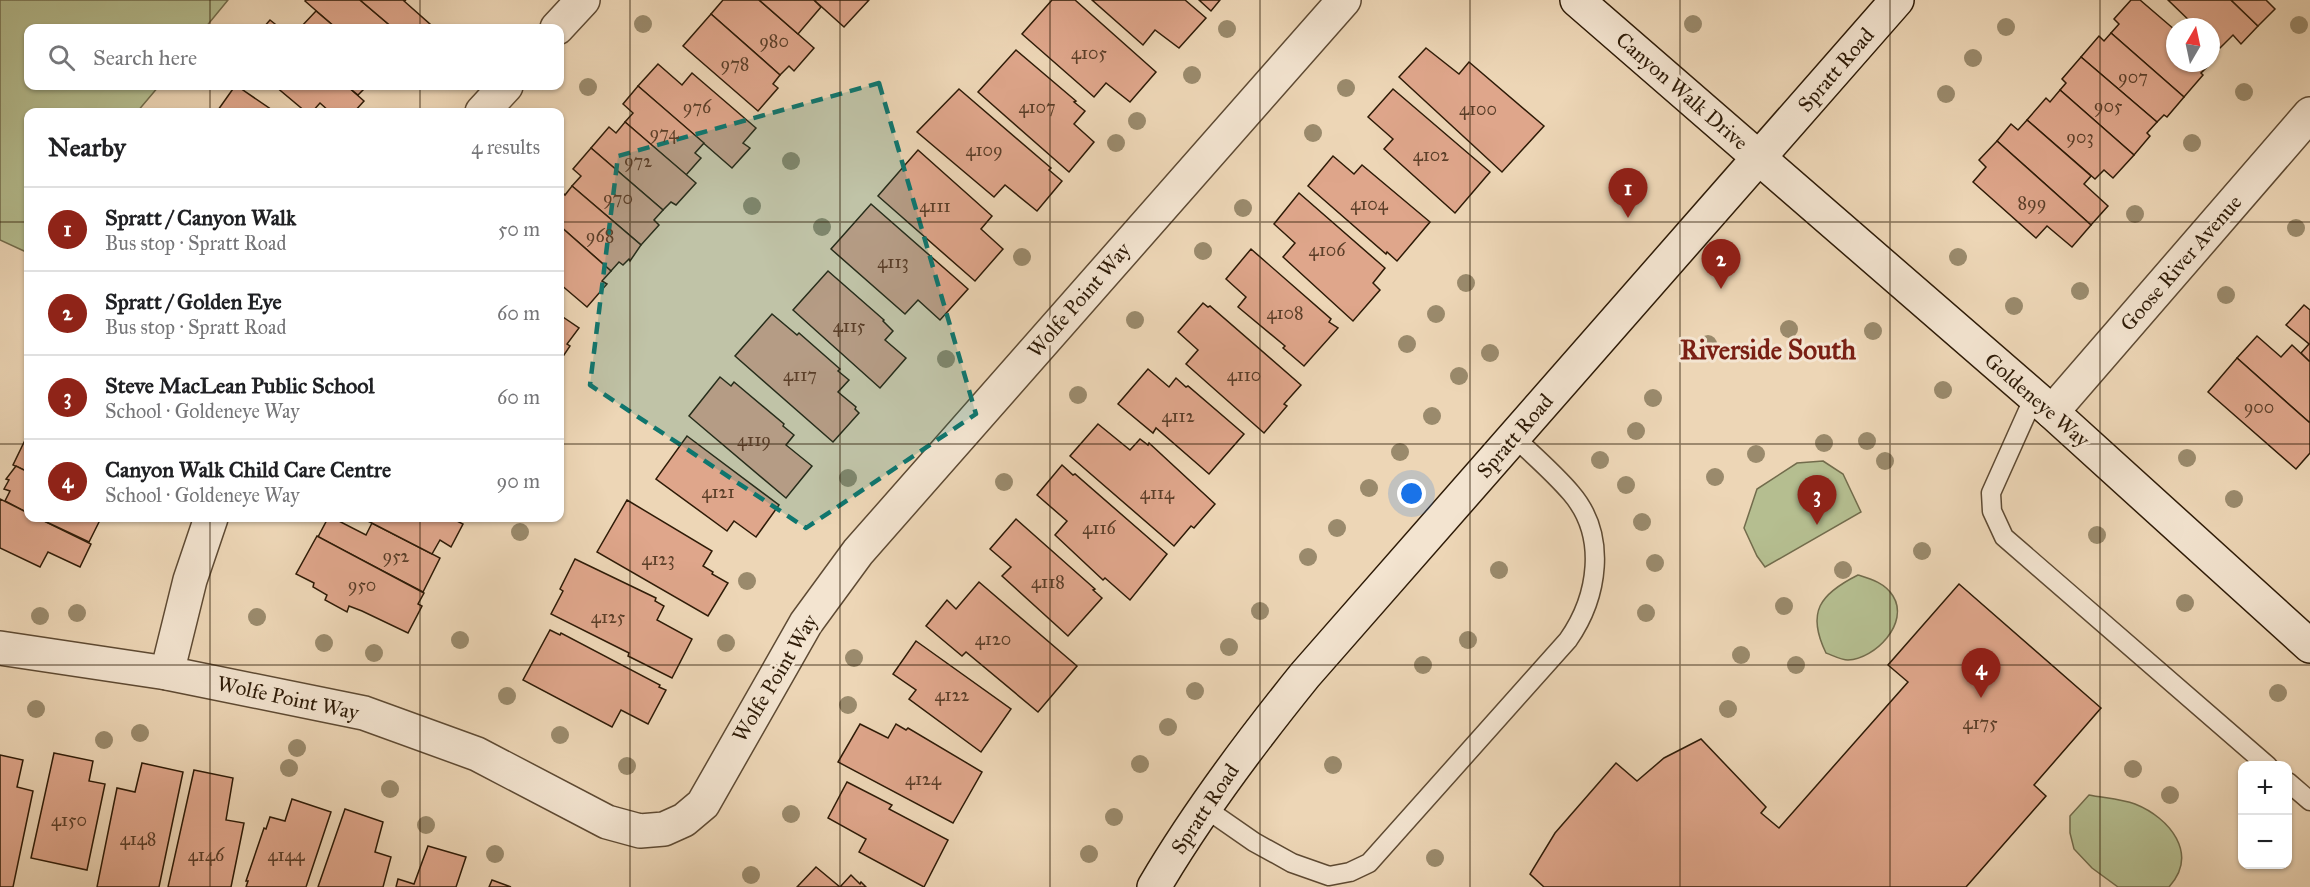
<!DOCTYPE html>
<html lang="en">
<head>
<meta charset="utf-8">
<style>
  body { margin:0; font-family:"IM FELL Great Primer",serif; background:#f2f2f2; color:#202124 }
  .controls { position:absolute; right:18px; bottom:18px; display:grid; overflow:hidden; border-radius:12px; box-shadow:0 2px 4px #0004 }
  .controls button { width:54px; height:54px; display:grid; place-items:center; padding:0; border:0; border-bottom:2px solid #e0e0e0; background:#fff; color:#202124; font:30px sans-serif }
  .compass { position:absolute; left:2166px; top:18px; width:54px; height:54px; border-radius:50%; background:#fff; box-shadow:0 2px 4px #0004; rotate:9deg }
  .you { position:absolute; left:1412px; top:494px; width:21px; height:21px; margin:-15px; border:4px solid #fff; border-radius:50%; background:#1a73e8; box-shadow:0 0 0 9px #1a73e833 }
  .badge { display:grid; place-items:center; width:39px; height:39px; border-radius:50%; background:#8f2418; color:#fff; font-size:20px; font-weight:700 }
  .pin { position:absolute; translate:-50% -50px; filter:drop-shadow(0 2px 3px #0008) }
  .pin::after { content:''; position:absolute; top:32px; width:21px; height:18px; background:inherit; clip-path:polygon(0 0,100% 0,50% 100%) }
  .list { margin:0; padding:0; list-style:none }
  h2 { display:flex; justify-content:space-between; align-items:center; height:78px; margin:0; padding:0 24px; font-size:26px }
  h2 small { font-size:20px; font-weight:400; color:#757577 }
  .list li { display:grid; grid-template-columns:39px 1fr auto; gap:18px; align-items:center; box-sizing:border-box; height:84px; padding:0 24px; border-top:2px solid #e0e0e0 }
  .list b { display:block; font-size:22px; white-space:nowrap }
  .list p { margin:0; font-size:20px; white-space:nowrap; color:#757577 }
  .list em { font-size:20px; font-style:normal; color:#757577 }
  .icon { flex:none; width:33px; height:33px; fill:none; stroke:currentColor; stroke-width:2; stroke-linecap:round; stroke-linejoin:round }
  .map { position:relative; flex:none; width:2310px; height:887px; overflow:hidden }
  .search { position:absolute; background:#fff; box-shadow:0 2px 4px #0004; left:24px; top:24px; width:540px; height:66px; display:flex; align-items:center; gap:15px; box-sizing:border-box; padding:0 21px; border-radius:12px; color:#757577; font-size:22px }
  .panel { position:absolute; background:#fff; box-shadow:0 2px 4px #0004; left:24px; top:108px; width:540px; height:414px; border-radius:12px }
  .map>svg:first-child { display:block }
</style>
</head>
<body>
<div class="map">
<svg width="2310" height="887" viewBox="0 0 2310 887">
  <rect width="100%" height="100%" fill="#edd6b6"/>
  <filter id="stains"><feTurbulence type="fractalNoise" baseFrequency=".00333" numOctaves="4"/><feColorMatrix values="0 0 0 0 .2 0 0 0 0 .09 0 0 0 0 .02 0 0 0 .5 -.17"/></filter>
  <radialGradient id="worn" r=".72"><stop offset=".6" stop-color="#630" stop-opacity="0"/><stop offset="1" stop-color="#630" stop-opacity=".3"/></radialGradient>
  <!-- green -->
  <g fill="#b5be90" stroke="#726c4c" stroke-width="1.5">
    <path d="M0 0H228L205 28H28V86H159L137 112H28V246L24 251 0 240Z"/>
    <path d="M1823 461 1843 474 1861 512 1765 567 1757 556 1744 528 1757 489 1797 463Z"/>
    <path d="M1858 575C1871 579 1885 583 1893 596 1910 623 1875 659 1848 660 1841 660 1832 655 1826 653 1806 612 1820 594 1858 575Z"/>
    <path d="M2089 795C2104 798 2121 799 2135 804 2170 818 2199 854 2169 887H2118L2092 868 2074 849 2070 833V816Z"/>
  </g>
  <!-- building -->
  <g fill="#dfa68b" stroke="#2e1b07" stroke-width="1.5">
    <path d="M306 0H360L393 28H336L305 1Z"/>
    <path d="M360 0H406L404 1 431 25 429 28H393Z"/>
    <path d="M723 0H759L814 48 794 71 789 66 780 75 711 14Z"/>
    <path d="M759 0H814L821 7 798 34Z"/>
    <path d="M814 0H869L844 27Z"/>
    <path d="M1052 0H1075L1156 72 1130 102 1106 83 1094 97 1022 34Z"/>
    <path d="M1092 0H1185L1206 18 1179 48 1155 30 1143 45Z"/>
    <path d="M1199 0H1220L1211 11Z"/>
    <path d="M2131 0H2140L2175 30V63H2211L2201 73 2203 75 2184 97 2111 33 2119 24 2114 19Z"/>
    <path d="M2168 0H2231L2258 26 2241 44 2233 35 2220 48 2213 41 2211 42V27H2196Z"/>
    <path d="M2231 0H2266L2275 9 2258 26Z"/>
    <path d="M316 11 336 28H300Z"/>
    <path d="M711 14 780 75 773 84 778 88 758 111 683 46Z"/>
    <path d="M270 20 280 28H263Z"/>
    <path d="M2111 33 2184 97 2167 117 2164 115 2157 122 2081 57 2099 36 2104 41Z"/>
    <path d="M1426 48 1459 74 1469 62 1544 126 1502 172 1399 77Z"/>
    <path d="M1016 50 1076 101 1074 102 1085 111 1074 124 1094 142 1069 172 978 92Z"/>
    <path d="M2081 57 2157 122 2147 133 2150 136 2134 155 2060 90 2066 83 2062 79Z"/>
    <path d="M658 64 682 85 692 73 756 128 743 143 750 148 732 168 638 86Z"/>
    <path d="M235 86H237L275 112H222L218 110Z"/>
    <path d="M275 86H347L364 101 354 112H330L320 103 312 112H306Z"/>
    <path d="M347 86H367L358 95Z"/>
    <path d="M638 86 704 143 695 153 701 158 686 175 625 122 633 113 623 104Z"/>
    <path d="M959 89 1051 168 1049 170 1062 181 1037 211 1005 185 994 197 917 132Z"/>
    <path d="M1393 89 1490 172 1455 213 1384 149 1393 139 1368 117Z"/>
    <path d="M2060 90 2134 155 2113 178 2104 170 2095 179 2027 120 2046 98 2050 102Z"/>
    <path d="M2027 120 2091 176 2084 184 2108 206 2091 225 1997 141 2011 124 2018 130Z"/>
    <path d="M625 122 696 183 676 205 671 202 663 210 591 148 609 127 616 133Z"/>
    <path d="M1997 141 2091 225 2072 247 2047 226 2036 238 1973 182 1986 167 1979 160Z"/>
    <path d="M591 148 663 210 654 220 659 225 641 245 572 186 581 176 573 169Z"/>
    <path d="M918 150 992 216 981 229 1003 249 975 281 878 196Z"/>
    <path d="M1333 156 1354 174 1362 165 1430 222 1397 261 1387 252 1386 254 1308 186Z"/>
    <path d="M572 186 641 245 630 261 629 259 623 265 619 262 611 271 560 226V190L565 195Z"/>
    <path d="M1299 193 1385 268 1373 283 1380 290 1353 321 1283 257 1295 243 1274 224Z"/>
    <path d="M871 204 968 289 940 320 918 300 905 314 831 249Z"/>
    <path d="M560 226 611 271 602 281 607 284 587 307 560 284Z"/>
    <path d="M1251 249 1331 319 1329 322 1338 328 1304 366 1283 348 1285 346 1238 307 1246 297 1226 279Z"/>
    <path d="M828 271 884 320 883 321 893 331 885 340 906 358 880 388 793 310Z"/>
    <path d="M1203 303 1208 307 1210 306 1301 385 1284 404 1287 406 1264 433 1186 364 1198 350 1178 332Z"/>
    <path d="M2304 305 2310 310V362L2301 353 2309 344 2286 325Z"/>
    <path d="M772 314 797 335 799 333 840 369 838 371 849 380 838 392 856 407 855 409 859 413 833 442 735 356Z"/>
    <path d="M560 315 579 328 567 344 570 346 564 355 560 352Z"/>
    <path d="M2257 336 2281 357 2292 345 2310 362V423L2237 358Z"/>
    <path d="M2237 358 2310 423V453L2296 469 2208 392Z"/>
    <path d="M1148 369 1169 387 1176 378 1186 387 1188 386 1244 434 1209 474 1156 428 1153 433 1118 404Z"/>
    <path d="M720 377 731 386 734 382 784 424 783 426 794 435 786 445 812 466 786 498 689 416Z"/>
    <path d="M1098 424 1130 450 1140 439 1148 445 1149 443 1215 504 1194 528 1191 526 1174 546 1070 456Z"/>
    <path d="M28 434V472L13 465Z"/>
    <path d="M687 436 779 505 756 537 734 521 727 531 656 479Z"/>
    <path d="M1062 465 1073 475 1075 474 1167 554 1130 600 1105 578 1103 580 1055 535 1067 521 1037 495Z"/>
    <path d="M16 466 28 472V513L5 501 10 491 4 489 9 480 6 479Z"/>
    <path d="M0 499 28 513V518H38L91 544 80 567 48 552 40 567 0 548Z"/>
    <path d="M627 500 712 551 703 566 713 572 712 574 728 583 708 616 597 552Z"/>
    <path d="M38 518H101L89 542Z"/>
    <path d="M328 518H333L366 535 372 523 440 558 423 592 318 537Z"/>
    <path d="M362 518H451L463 524 451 547 440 540 432 554Z"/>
    <path d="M1016 519 1095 589 1093 590 1102 598 1068 636 1002 576 1011 567 990 549Z"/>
    <path d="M317 536 424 593 418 604 422 606 408 633 362 611 349 606 347 612 325 600 327 595 313 587 314 583 296 574Z"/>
    <path d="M575 559 656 598 655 601 664 606 657 620 692 639 672 678 628 656 629 653 551 614 563 591 560 589Z"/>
    <path d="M979 582 1077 666 1038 712 966 652 962 656 926 626 947 600 956 609Z"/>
    <path d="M1959 584 2101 708 2034 785 2046 796 1966 887H1544L1530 874 1555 833 1616 763 1637 781 1664 758 1701 739 1766 807 1761 813 1779 828 1908 682 1888 665Z"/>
    <path d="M550 630 560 635 561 633 660 685 659 687 666 690 648 724 621 710 612 727 523 680Z"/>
    <path d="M916 641 1011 709 981 752 909 699 916 690 893 674Z"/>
    <path d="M860 724 888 738 896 724 906 730 908 728 982 772 953 823 838 762Z"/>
    <path d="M54 753 93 761 89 781 105 784 87 870 31 858Z"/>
    <path d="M0 755 23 760 17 787 33 791 13 887H0Z"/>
    <path d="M142 763 183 772 159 887H97L117 788 135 792Z"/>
    <path d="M194 770 233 778 226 820 244 823 231 887H168Z"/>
    <path d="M847 782 892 805 889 809 948 840 924 887 859 852 866 839 828 818Z"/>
    <path d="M292 799 331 812 306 887H246L248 881H246L264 828 266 829 270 817 285 821Z"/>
    <path d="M345 809 383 822 375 852 391 857 383 887H318Z"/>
    <path d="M428 846 466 857 456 887H396L398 879 414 884Z"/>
    <path d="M816 867 840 887 851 875 860 884 861 882 866 887H797Z"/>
    <path d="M492 880 511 887H489Z"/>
  </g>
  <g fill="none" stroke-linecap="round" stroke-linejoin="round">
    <defs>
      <g id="lane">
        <path d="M2034 397 1991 493 1992 511 2004 537 2268 766"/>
        <path d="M2288 782 2310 801"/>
        <path d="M1205 808 1254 842 1292 863 1329 876 1350 872 1369 863 1568 640C1598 597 1608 536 1571 493 1554 473 1533 455 1514 437"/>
      </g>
      <g id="street">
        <path d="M557 28 583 0"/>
        <path d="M482 112 506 86"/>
        <path d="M2052 412 2310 114"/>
        <path d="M0 648 167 673 364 713 477 754 607 822 640 831 664 829 684 820 703 804 806 623 858 552 1344 0"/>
        <path d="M167 673 190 580 211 518"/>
      </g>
      <g id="secondary">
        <path d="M1577 0 2052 412 2310 646"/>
        <path d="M1154 887C1198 812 1250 743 1305 675L1897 0"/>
      </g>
    </defs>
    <!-- lane casing -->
    <use href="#lane" stroke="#5e4a33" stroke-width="21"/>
    <!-- street casing -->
    <use href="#street" stroke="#5e4a33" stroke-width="36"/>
    <!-- secondary casing -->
    <use href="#secondary" stroke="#2e1b07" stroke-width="36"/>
    <!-- lane -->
    <use href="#lane" stroke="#f3e4d0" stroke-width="18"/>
    <!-- street -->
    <use href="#street" stroke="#f3e4d0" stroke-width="33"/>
    <!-- secondary -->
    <use href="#secondary" stroke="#f3e4d0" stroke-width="33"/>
  </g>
  <!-- trees -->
  <g fill="#9a8a6c">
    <circle cx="643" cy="24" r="9"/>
    <circle cx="1693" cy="24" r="9"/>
    <circle cx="2299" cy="25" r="9"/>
    <circle cx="2006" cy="27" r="9"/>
    <circle cx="1227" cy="29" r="9"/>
    <circle cx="1973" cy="58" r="9"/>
    <circle cx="1192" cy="75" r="9"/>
    <circle cx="588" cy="87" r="9"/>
    <circle cx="1346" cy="88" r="9"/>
    <circle cx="2244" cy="92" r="9"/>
    <circle cx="1946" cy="94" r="9"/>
    <circle cx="1137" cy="121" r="9"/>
    <circle cx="1313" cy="133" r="9"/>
    <circle cx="1116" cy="143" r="9"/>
    <circle cx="2192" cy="143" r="9"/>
    <circle cx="791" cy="161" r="9"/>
    <circle cx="752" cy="206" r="9"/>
    <circle cx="1243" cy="208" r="9"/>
    <circle cx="2135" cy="214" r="9"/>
    <circle cx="822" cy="227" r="9"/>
    <circle cx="2296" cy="228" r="9"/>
    <circle cx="1203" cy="251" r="9"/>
    <circle cx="1022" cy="257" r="9"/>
    <circle cx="1958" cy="257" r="9"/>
    <circle cx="1466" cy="283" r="9"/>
    <circle cx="2080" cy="291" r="9"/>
    <circle cx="2226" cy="295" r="9"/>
    <circle cx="2014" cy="306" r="9"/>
    <circle cx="1436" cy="314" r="9"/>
    <circle cx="1135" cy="320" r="9"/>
    <circle cx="1789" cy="329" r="9"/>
    <circle cx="1873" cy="331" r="9"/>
    <circle cx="1407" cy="344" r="9"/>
    <circle cx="1708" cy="344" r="9"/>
    <circle cx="1490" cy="353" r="9"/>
    <circle cx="946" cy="359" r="9"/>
    <circle cx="1459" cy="376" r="9"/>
    <circle cx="1943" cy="390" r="9"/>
    <circle cx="1078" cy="395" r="9"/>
    <circle cx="1653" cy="398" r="9"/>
    <circle cx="1432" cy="416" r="9"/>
    <circle cx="1636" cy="431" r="9"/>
    <circle cx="1867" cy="441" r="9"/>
    <circle cx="1824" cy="443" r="9"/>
    <circle cx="1400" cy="452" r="9"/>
    <circle cx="1756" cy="454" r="9"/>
    <circle cx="2187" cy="458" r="9"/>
    <circle cx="1600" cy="460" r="9"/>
    <circle cx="1885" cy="461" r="9"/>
    <circle cx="1715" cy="477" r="9"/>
    <circle cx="848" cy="478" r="9"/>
    <circle cx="1004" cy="482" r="9"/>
    <circle cx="1626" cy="485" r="9"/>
    <circle cx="1369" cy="488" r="9"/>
    <circle cx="2234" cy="499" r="9"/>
    <circle cx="1642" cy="522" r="9"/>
    <circle cx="1337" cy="528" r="9"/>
    <circle cx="520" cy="532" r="9"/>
    <circle cx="2097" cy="535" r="9"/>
    <circle cx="1922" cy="551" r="9"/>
    <circle cx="1308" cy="557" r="9"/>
    <circle cx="1655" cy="563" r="9"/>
    <circle cx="1499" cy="570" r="9"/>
    <circle cx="1843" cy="570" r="9"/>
    <circle cx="747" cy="581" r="9"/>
    <circle cx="2185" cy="603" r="9"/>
    <circle cx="1784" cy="606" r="9"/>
    <circle cx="1260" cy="611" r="9"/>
    <circle cx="77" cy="613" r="9"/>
    <circle cx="1646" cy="613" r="9"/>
    <circle cx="40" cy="616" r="9"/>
    <circle cx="257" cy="617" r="9"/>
    <circle cx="460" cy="640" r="9"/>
    <circle cx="1468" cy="640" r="9"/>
    <circle cx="324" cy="643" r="9"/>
    <circle cx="726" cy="643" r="9"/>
    <circle cx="1229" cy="647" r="9"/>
    <circle cx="374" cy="653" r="9"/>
    <circle cx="1741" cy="655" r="9"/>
    <circle cx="854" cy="658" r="9"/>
    <circle cx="1423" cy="665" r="9"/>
    <circle cx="1796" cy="665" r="9"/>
    <circle cx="1195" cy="691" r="9"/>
    <circle cx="2278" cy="693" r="9"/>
    <circle cx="507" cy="696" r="9"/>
    <circle cx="848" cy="705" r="9"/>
    <circle cx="36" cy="709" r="9"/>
    <circle cx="1728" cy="709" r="9"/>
    <circle cx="1168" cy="727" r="9"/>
    <circle cx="140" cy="733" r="9"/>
    <circle cx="560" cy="735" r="9"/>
    <circle cx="104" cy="740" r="9"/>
    <circle cx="297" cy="748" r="9"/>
    <circle cx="1140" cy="764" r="9"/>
    <circle cx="1333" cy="765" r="9"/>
    <circle cx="627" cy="766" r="9"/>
    <circle cx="289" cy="768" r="9"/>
    <circle cx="2133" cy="769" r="9"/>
    <circle cx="390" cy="789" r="9"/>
    <circle cx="2170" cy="795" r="9"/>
    <circle cx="791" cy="814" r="9"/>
    <circle cx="1114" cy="817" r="9"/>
    <circle cx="426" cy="825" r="9"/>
    <circle cx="495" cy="854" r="9"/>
    <circle cx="1089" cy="854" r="9"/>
    <circle cx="1435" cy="858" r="9"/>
    <circle cx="751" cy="875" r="9"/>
  </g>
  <!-- marked area -->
  <path fill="#0f766e" fill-opacity="0.2" stroke="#0f766e" stroke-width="4.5" stroke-dasharray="12 8" stroke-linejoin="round" d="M879 83 976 414 806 528 590 385 618 156Z"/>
  <!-- grid -->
  <path fill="none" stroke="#2e1b07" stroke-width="1.5" stroke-opacity="0.55" d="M210 0V28M420 0V28M630 0V887M840 0V887M1050 0V887M1260 0V887M1470 0V887M1680 0V887M1890 0V887M2100 0V887M210 86V112M420 86V112M0 222H28M560 222H2310M0 444H28M560 444H2310M210 518V887M420 518V887M0 665H2310"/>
  <g text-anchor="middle" stroke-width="6" stroke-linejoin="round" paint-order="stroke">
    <!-- number labels -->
    <g font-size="18" fill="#5a3e28">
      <text x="774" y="47">980</text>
      <text x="1089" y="59">4105</text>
      <text x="735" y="70">978</text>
      <text x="2133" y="83">907</text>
      <text x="2108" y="112">905</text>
      <text x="697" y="113">976</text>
      <text x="1037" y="113">4107</text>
      <text x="1478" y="115">4100</text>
      <text x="664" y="139">974</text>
      <text x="2080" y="143">903</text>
      <text x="984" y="156">4109</text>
      <text x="1431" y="161">4102</text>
      <text x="638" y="167">972</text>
      <text x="618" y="204">970</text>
      <text x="2032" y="209">899</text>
      <text x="1369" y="210">4104</text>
      <text x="935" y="212">4111</text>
      <text x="600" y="242">968</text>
      <text x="1327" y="256">4106</text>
      <text x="893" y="268">4113</text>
      <text x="1285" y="319">4108</text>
      <text x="849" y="332">4115</text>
      <text x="800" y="381">4117</text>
      <text x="1244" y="381">4110</text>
      <text x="2259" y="413">900</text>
      <text x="1178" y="422">4112</text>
      <text x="754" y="446">4119</text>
      <text x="718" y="498">4121</text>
      <text x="1157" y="499">4114</text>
      <text x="1099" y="534">4116</text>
      <text x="396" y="562">952</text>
      <text x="658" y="565">4123</text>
      <text x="1048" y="588">4118</text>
      <text x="362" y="591">950</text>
      <text x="608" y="623">4125</text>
      <text x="993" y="645">4120</text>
      <text x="952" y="701">4122</text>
      <text x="1980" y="729">4175</text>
      <text x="923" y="785">4124</text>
      <text x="69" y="826">4150</text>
      <text x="138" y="845">4148</text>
      <text x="206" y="861">4146</text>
      <text x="286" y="861">4144</text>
    </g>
    <!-- street labels -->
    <g font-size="21" fill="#2e1b07" stroke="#f3e4d0">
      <text transform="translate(1836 70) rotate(-49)" y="7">Spratt Road</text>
      <text transform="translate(1682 91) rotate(41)" y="7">Canyon Walk Drive</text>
      <text transform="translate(2181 263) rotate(-49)" y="7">Goose River Avenue</text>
      <text transform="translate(1079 300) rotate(-49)" y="7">Wolfe Point Way</text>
      <text transform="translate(2037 400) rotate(41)" y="7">Goldeneye Way</text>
      <text transform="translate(1515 436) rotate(-49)" y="7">Spratt Road</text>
      <text transform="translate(775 678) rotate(-59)" y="7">Wolfe Point Way</text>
      <text transform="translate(288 698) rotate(12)" y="7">Wolfe Point Way</text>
      <text transform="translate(1205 809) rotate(-56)" y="7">Spratt Road</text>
    </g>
    <!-- district labels -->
    <g font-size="27" font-weight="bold" fill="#7a1f14" stroke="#f3e4d0">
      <text x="1768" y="359">Riverside South</text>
    </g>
  </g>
  <rect width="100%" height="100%" filter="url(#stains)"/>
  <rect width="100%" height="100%" fill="url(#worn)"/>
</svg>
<div class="controls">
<button>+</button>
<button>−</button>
</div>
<svg class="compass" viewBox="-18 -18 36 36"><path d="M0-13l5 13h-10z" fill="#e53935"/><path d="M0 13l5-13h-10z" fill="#757577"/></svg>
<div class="you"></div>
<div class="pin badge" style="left:1628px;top:218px">1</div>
<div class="pin badge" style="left:1721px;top:289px">2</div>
<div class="pin badge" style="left:1817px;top:525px">3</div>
<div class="pin badge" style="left:1981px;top:698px">4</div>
<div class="search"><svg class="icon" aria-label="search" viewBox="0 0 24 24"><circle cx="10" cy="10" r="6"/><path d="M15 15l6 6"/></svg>Search here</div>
<section class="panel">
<h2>Nearby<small>4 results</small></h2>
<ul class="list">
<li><span class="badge">1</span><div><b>Spratt / Canyon Walk</b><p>Bus stop · Spratt Road</p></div><em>50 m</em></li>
<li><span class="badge">2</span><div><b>Spratt / Golden Eye</b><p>Bus stop · Spratt Road</p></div><em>60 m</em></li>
<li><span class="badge">3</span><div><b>Steve MacLean Public School</b><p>School · Goldeneye Way</p></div><em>60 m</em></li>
<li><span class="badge">4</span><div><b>Canyon Walk Child Care Centre</b><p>School · Goldeneye Way</p></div><em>90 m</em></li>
</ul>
</section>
</div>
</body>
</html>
